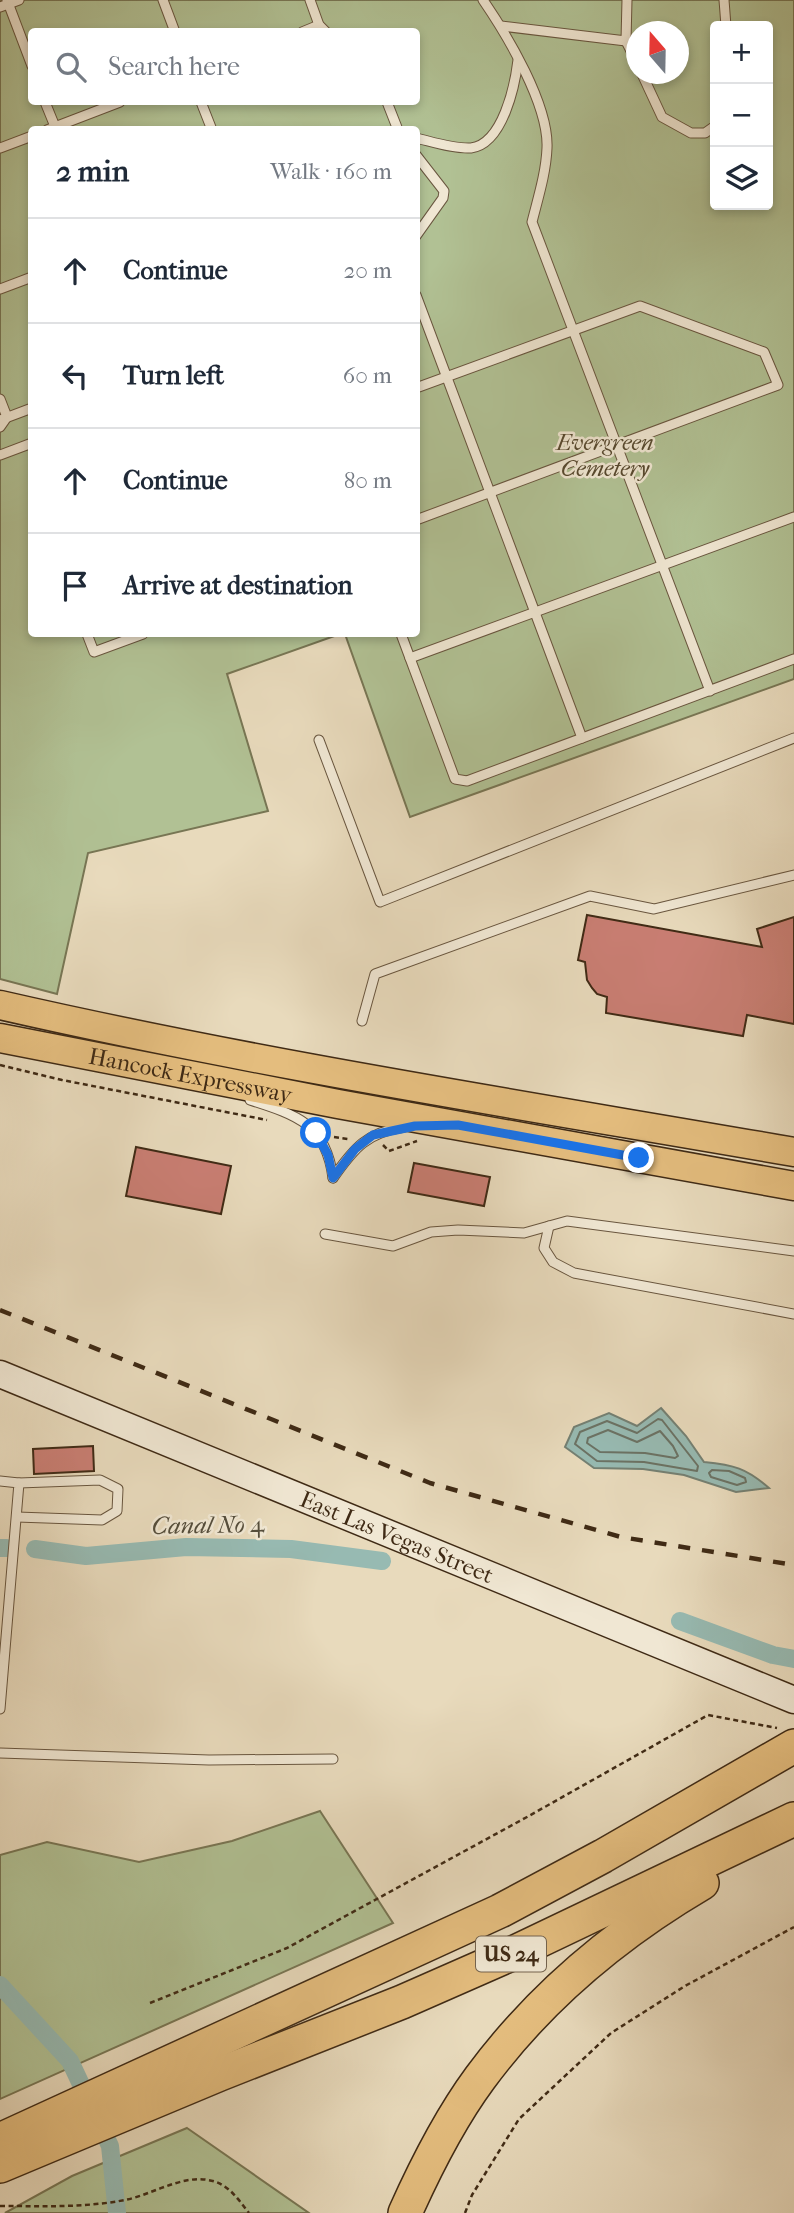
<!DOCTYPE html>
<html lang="en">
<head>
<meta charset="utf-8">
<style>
  body { margin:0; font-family:"IM FELL French Canon",serif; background:#f2f2f3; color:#1f2937 }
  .controls { position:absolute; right:21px; top:21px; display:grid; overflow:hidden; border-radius:7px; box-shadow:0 4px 10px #0003 }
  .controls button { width:63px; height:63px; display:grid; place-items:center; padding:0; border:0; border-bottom:2px solid #e0e1e3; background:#fff; color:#1f2937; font:35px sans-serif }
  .compass { position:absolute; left:626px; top:21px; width:63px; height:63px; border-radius:50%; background:#fff; box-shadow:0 4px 10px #0003; rotate:340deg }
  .stop { position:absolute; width:21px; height:21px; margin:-16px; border:5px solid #1a73e8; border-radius:50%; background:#fff }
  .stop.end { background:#1a73e8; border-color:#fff; box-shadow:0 2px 7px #0008 }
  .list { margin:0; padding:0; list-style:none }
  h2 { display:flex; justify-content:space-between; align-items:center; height:91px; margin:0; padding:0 28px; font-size:30px }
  h2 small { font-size:23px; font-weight:400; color:#747a83 }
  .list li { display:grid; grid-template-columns:46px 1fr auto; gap:21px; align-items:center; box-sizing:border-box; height:105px; padding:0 28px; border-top:2px solid #e0e1e3 }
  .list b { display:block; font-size:26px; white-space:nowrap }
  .list em { font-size:23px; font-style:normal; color:#747a83 }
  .icon { flex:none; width:38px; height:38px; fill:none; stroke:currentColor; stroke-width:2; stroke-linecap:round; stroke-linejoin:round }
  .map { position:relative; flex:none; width:794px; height:2213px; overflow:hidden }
  .search { position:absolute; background:#fff; box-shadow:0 4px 10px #0003; left:28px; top:28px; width:392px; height:77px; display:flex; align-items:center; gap:18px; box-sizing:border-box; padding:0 24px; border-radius:7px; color:#747a83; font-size:26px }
  .panel { position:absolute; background:#fff; box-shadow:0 4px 10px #0003; left:28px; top:126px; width:392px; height:511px; border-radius:7px }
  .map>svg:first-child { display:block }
</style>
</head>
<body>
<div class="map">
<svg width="794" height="2213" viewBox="0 0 794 2213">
  <rect width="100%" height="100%" fill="#e8dabc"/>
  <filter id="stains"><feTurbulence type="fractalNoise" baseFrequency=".00286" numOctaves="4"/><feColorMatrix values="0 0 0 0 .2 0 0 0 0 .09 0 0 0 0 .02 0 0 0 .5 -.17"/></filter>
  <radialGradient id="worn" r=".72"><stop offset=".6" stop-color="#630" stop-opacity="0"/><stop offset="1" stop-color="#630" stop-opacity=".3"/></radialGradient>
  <!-- green -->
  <g fill="#b1c194" stroke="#787654" stroke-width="2" fill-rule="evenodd">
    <path d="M0 0H794V679L410 817 345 634H416V130H32V634H340L227 674 268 811 88 853 57 994 0 979ZM715 26H768V205H715ZM32 32H416V102H32ZM636 32H678V74H636Z"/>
    <path d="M320 1811 393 1923 0 2099V1855L47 1842 139 1862 232 1841Z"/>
    <path d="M187 2128 309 2213H5L72 2176Z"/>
  </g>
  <!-- water -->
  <path fill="#97bab2" stroke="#748073" stroke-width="2" d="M661 1408 686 1436 704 1462C734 1465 746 1468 769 1488L736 1492 684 1475 643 1469 594 1468 565 1447 574 1427 609 1413 637 1426Z"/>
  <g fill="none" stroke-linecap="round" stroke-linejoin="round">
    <!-- shore -->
    <g stroke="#6b7264" stroke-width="2">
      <path d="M658 1419 662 1420 698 1466 697 1471 644 1462 597 1461 575 1444 580 1432 607 1421 637 1433Z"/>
      <path d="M608 1430 637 1442 660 1431 673 1446 678 1456 675 1458 645 1453 600 1452 587 1443 588 1438Z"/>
      <path d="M712 1470 729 1471 745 1478 746 1482 737 1485 711 1477 709 1473Z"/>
    </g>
    <!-- canal -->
    <g stroke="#97bab2" stroke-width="18">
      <path d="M0 1548H7"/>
      <path d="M35 1549 86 1556 186 1547 291 1549 382 1561"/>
      <path d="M680 1621 773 1655 794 1659"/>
      <path d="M0 1985 70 2061 110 2146 117 2213"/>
    </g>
  </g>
  <!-- building -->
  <g fill="#c97e73" stroke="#3f2a15" stroke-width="2">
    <path d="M587 915 762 947 757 929 794 917V1024L747 1015 743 1036 606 1013 607 997 597 994 592 988 587 980 585 962 578 960Z"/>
    <path d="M136 1147 231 1166 221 1214 126 1196Z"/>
    <path d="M414 1163 490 1177 484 1206 408 1192Z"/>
    <path d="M93 1446 94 1471 34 1474 33 1449Z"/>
  </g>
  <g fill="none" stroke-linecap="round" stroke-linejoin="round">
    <defs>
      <g id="lane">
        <path d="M7 0 32 66"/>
        <path d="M163 0 175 32"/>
        <path d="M310 0 319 25 326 32"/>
        <path d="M483 0C507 35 549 105 547 148 546 173 538 198 532 222L710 691"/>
        <path d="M724 0 726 26"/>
        <path d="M0 7 19 0"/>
        <path d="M501 26 626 41 627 0"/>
        <path d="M302 32 319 25"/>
        <path d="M626 41 636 61"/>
        <path d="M642 74 662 117 691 133H705L715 126"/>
        <path d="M45 102 56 129"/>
        <path d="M201 102 212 130"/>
        <path d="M387 102 398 130"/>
        <path d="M47 130 120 102"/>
        <path d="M416 138C433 142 454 149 471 148 503 144 515 85 518 60"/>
        <path d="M0 148 32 136"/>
        <path d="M416 155 444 191 443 198 416 236"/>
        <path d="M0 289 32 277"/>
        <path d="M416 295 582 738"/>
        <path d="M416 388 640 306 764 352 778 385 416 520"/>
        <path d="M0 399 7 417 0 427"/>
        <path d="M0 420 32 408"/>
        <path d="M0 455 32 443"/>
        <path d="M87 634 94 652 143 634"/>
        <path d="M401 634 455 779 467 781 794 659"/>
        <path d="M410 658 794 517"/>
        <path d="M319 740 380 902 794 738"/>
        <path d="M362 1021 375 974 590 896 654 909 794 875"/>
        <path d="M250 1100C297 1115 326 1124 333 1178"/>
        <path d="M333 1178C354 1148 367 1132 405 1127"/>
        <path d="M549 1226 544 1248 553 1262 574 1273 794 1314"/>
        <path d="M325 1234 393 1246 431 1232 458 1230 524 1233 567 1221 794 1251"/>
        <path d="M0 1481 19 1483 0 1709"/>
        <path d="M17 1517 102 1520 117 1511 118 1489 100 1480 19 1483"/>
        <path d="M0 1753 209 1760 333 1759"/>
      </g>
      <g id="secondary">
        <path id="s1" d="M0 1374 794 1700"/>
      </g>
      <g id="primary">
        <path d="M0 1005C262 1065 529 1106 794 1152"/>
        <path id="s2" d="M0 1038 338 1104 794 1186"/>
      </g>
      <g id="highway">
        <path d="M0 2140 500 1911 603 1856 794 1746"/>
        <path d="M0 2166 220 2074 402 2002 509 1955 794 1819"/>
        <path d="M405 2213C426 2166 449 2120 480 2078 539 1998 617 1933 702 1883"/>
      </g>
    </defs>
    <!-- lane casing -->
    <use href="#lane" stroke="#69563f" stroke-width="11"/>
    <!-- secondary casing -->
    <use href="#secondary" stroke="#3f2a15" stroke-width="29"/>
    <!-- primary casing -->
    <use href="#primary" stroke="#3f2a15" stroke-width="31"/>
    <!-- highway casing -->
    <use href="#highway" stroke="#3f2a15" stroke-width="36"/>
    <!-- path -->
    <g stroke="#3f2a15" stroke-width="2.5" stroke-dasharray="5 3.5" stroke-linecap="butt">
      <path d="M0 1065 62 1080 267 1120"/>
      <path d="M334 1137 348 1139"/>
      <path d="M383 1145 389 1151 417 1141"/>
      <path d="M150 2003 287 1948 527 1817 708 1715 777 1728"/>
      <path d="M0 2206C42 2206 83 2208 125 2200 151 2195 181 2175 208 2180 228 2183 237 2198 249 2213"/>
      <path d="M465 2213 472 2195 519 2119 611 2033 685 1986 794 1927"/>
    </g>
    <!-- lane -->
    <use href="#lane" stroke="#f0e7d3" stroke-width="9"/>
    <!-- secondary -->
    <use href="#secondary" stroke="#f0e7d3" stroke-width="26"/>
    <!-- primary -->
    <use href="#primary" stroke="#e4bd7e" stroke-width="28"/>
    <!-- highway -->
    <use href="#highway" stroke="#e4bd7e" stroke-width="33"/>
    <!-- rail -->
    <path stroke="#3f2a15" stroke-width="4.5" stroke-dasharray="12 12" stroke-linecap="butt" d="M0 1310 430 1483 621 1537 794 1565"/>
  </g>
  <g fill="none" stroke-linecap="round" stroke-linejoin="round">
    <!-- route -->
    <path stroke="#1a73e8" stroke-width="9" d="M316 1133 328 1155 333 1178 355 1149 373 1135 415 1126 458 1125 639 1158"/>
  </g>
  <g text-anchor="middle" stroke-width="5" stroke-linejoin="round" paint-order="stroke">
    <!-- shield labels -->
    <rect fill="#f0e7d3" stroke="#74634e" stroke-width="2" x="476" y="1936.5" width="70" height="35" rx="5"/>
    <g font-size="21" font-weight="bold" fill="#3f2a15">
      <text x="511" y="1961">US 24</text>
    </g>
    <!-- park labels -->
    <g font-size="23" font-style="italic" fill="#56482e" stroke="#f0e7d3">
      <text x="605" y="450">Evergreen<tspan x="605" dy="26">Cemetery</tspan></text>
    </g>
    <!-- street labels -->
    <g font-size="23" fill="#3f2a15" stroke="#f0e7d3">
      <text dy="8" stroke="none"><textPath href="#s2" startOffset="194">Hancock Expressway</textPath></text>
      <text dy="8" stroke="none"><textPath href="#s1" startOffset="429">East Las Vegas Street</textPath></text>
    </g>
    <!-- water labels -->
    <g font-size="24" font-style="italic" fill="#554e3c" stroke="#f0e7d3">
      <text transform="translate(208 1525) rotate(-1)" y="8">Canal No 4</text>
    </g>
  </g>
  <rect width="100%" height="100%" filter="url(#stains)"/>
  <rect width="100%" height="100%" fill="url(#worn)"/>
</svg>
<div class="controls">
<button>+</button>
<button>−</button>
<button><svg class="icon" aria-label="layers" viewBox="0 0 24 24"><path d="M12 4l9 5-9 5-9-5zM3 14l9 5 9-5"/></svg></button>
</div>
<svg class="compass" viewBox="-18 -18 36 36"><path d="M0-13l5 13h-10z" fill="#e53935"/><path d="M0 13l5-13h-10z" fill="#747a83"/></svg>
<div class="stop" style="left:316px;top:1133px"></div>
<div class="stop end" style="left:639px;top:1158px"></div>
<div class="search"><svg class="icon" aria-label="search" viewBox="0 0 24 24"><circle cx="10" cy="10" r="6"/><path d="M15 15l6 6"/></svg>Search here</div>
<section class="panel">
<h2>2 min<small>Walk · 160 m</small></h2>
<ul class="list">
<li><svg class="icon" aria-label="ahead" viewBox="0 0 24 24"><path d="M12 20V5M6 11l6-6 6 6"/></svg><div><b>Continue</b></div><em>20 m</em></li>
<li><svg class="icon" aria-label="left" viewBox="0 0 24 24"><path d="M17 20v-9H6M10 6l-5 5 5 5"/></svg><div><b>Turn left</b></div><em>60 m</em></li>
<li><svg class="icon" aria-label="ahead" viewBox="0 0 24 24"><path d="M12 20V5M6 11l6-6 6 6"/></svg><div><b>Continue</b></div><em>80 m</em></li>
<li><svg class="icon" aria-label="arrive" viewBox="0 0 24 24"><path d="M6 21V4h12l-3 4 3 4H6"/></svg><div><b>Arrive at destination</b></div></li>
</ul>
</section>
</div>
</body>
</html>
